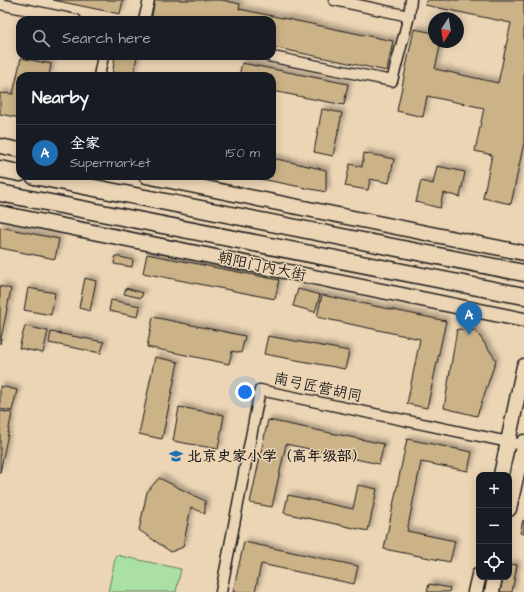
<!DOCTYPE html>
<html lang="en">
<head>
<meta charset="utf-8">
<style>
  body { margin:0; font-family:"Architects Daughter","LXGW WenKai TC",sans-serif; background:#242831; color:#f1f3f6 }
  .controls { position:absolute; right:12px; bottom:12px; display:grid; overflow:hidden; border-radius:8px; box-shadow:0 2px 10px #0003 }
  .controls button { width:36px; height:36px; display:grid; place-items:center; padding:0; border:0; border-bottom:1px solid #363941; background:#171b24; color:#f1f3f6; font:20px sans-serif }
  .compass { position:absolute; left:428px; top:12px; width:36px; height:36px; border-radius:50%; background:#171b24; box-shadow:0 2px 10px #0003; rotate:192deg }
  .you { position:absolute; left:245px; top:392px; width:14px; height:14px; margin:-10px; border:3px solid #fff; border-radius:50%; background:#1a73e8; box-shadow:0 0 0 6px #1a73e833 }
  .badge { display:grid; place-items:center; width:26px; height:26px; border-radius:50%; background:#1f6fb2; color:#fff; font-size:13px; font-weight:700 }
  .pin { position:absolute; translate:-50% -33px; filter:drop-shadow(0 1px 2px #0008) }
  .pin::after { content:''; position:absolute; top:21px; width:14px; height:12px; background:inherit; clip-path:polygon(0 0,100% 0,50% 100%) }
  .list { margin:0; padding:0; list-style:none }
  h2 { display:flex; justify-content:space-between; align-items:center; height:52px; margin:0; padding:0 16px; font-size:17px }
  h2 small { font-size:13px; font-weight:400; color:#9ea1a6 }
  .list li { display:grid; grid-template-columns:26px 1fr auto; gap:12px; align-items:center; box-sizing:border-box; height:56px; padding:0 16px; border-top:1px solid #363941 }
  .list b { display:block; font-size:15px; white-space:nowrap }
  .list p { margin:0; font-size:13px; white-space:nowrap; color:#9ea1a6 }
  .list em { font-size:13px; font-style:normal; color:#9ea1a6 }
  .icon { flex:none; width:22px; height:22px; fill:none; stroke:currentColor; stroke-width:2; stroke-linecap:round; stroke-linejoin:round }
  .map { position:relative; flex:none; width:524px; height:592px; overflow:hidden }
  .search { position:absolute; background:#171b24; box-shadow:0 2px 10px #0003; left:16px; top:16px; width:260px; height:44px; display:flex; align-items:center; gap:10px; box-sizing:border-box; padding:0 14px; border-radius:12px; color:#9ea1a6; font-size:15px }
  .panel { position:absolute; background:#171b24; box-shadow:0 2px 10px #0003; left:16px; top:72px; width:260px; height:108px; border-radius:12px }
  .map>svg:first-child { display:block }
</style>
</head>
<body>
<div class="map">
<svg width="524" height="592" viewBox="0 0 524 592">
  <defs>
    <filter id="shadow"><feDropShadow dx="3.5" dy="-3.5" stdDeviation="2" flood-color="#0004"/></filter>
  </defs>
  <rect width="100%" height="100%" fill="#ecd5b5"/>
  <filter id="ink" filterUnits="userSpaceOnUse"><feTurbulence type="fractalNoise" baseFrequency=".025" numOctaves="2"/><feDisplacementMap in="SourceGraphic" scale="8" xChannelSelector="R" yChannelSelector="G"/><feConvolveMatrix kernelMatrix="1 2 1 2 8 2 1 2 1" color-interpolation-filters="sRGB"/></filter>
  <g filter="url(#ink)">
    <!-- green -->
    <path fill="#aae0a4" stroke="#637e60" d="M116 555 181 569 176 592H108Z"/>
    <!-- building -->
    <g fill="#ccb287" stroke="#1c1c1c" filter="url(#shadow)">
      <path d="M53 0H123L120 14Z"/>
      <path d="M155 0H222L240 4 239 9 393 41 387 71 272 47V20H151Z"/>
      <path d="M427 0H524V142L511 204 483 198 492 155 475 151 484 108 427 96 423 117 397 111 414 29 434 33V42H441L435 69 498 83 511 23 425 5Z"/>
      <path d="M115 56H137L133 76H112Z"/>
      <path d="M21 58 51 64 49 76H20V118L0 114V93L13 94Z"/>
      <path d="M242 63 348 84 344 105 272 91V76H239Z"/>
      <path d="M322 109 342 113 333 156 314 152Z"/>
      <path d="M364 153 394 159 389 183 370 179 368 190 345 186 350 164 362 167Z"/>
      <path d="M272 158 326 170V192L246 176H272Z"/>
      <path d="M437 166 465 172 460 197 443 193 440 208 416 202 421 181 433 184Z"/>
      <path d="M0 227 59 239 55 259 0 248Z"/>
      <path d="M147 254 279 280 275 299 143 273Z"/>
      <path d="M115 256 133 260 132 267 114 264Z"/>
      <path d="M85 278 96 281 90 311 79 308Z"/>
      <path d="M0 286 11 289 0 344Z"/>
      <path d="M28 288 55 293 51 315 24 310Z"/>
      <path d="M126 288 143 293 141 298 124 294Z"/>
      <path d="M298 289 320 295 315 312 293 306Z"/>
      <path d="M322 295 446 321 427 408 407 404 420 339 317 317Z"/>
      <path d="M111 300 140 306 138 317 109 311Z"/>
      <path d="M153 317 245 336 241 353 232 351 229 364 147 347Z"/>
      <path d="M25 326 48 331 43 353 19 348Z"/>
      <path d="M457 329 476 331 496 360 477 416 444 408Z"/>
      <path d="M51 332 104 342 101 353 49 343Z"/>
      <path d="M268 336 349 351 345 369 264 354Z"/>
      <path d="M155 357 178 362 162 439 139 434Z"/>
      <path d="M0 386 17 390 12 411 0 409Z"/>
      <path d="M179 407 224 415 218 449 173 441Z"/>
      <path d="M0 411 12 413 0 473Z"/>
      <path d="M268 420 384 444 379 464 286 444 272 507 250 503Z"/>
      <path d="M407 439 472 452 468 471 421 462 407 531 455 541 450 562 384 549Z"/>
      <path d="M159 478 205 501V514L191 507 183 547 171 552 139 530 147 492Z"/>
      <path d="M358 485 377 489 368 531 284 513 288 495 353 509Z"/>
      <path d="M523 520 524 521V534L520 533Z"/>
      <path d="M244 542 358 566 354 584 261 564 255 592H233Z"/>
      <path d="M509 564 517 565 512 592H500L503 577H509Z"/>
      <path d="M429 584 450 588 449 592H427Z"/>
    </g>
    <g fill="none" stroke-linecap="round" stroke-linejoin="round">
      <defs>
        <g id="street">
          <path d="M334 0 409 16"/>
          <path d="M0 4 76 20"/>
          <path d="M144 20 149 0"/>
          <path d="M268 56 392 81 409 16 411 0"/>
          <path d="M99 76 103 56"/>
          <path d="M221 592 260 390 523 445"/>
        </g>
        <g id="secondary">
          <path d="M0 146 20 150"/>
          <path d="M146 176 524 253"/>
          <path d="M0 213 524 320"/>
          <path d="M501 475 524 366"/>
          <path d="M509 509 524 442"/>
          <path d="M475 592 479 575"/>
          <path d="M492 592 495 577"/>
        </g>
        <g id="primary">
          <path d="M0 169 20 173"/>
          <path d="M34 176 524 273"/>
          <path d="M0 193 524 296"/>
        </g>
      </defs>
      <!-- street casing -->
      <use href="#street" stroke="#1c1c1c" stroke-width="13"/>
      <!-- secondary casing -->
      <use href="#secondary" stroke="#1c1c1c" stroke-width="17"/>
      <!-- primary casing -->
      <use href="#primary" stroke="#1c1c1c" stroke-width="19"/>
      <!-- street -->
      <use href="#street" stroke="#ecd5b5" stroke-width="10"/>
      <!-- secondary -->
      <use href="#secondary" stroke="#ecd5b5" stroke-width="14"/>
      <!-- primary -->
      <use href="#primary" stroke="#ecd5b5" stroke-width="16"/>
    </g>
  </g>
  <!-- icons -->
  <defs>
    <symbol id="school-bare" viewBox="-9 -9 18 18"><path d="M0-5L7-2L0 1L-7-2ZM-4 1L0 2.5L4 1V4Q0 6-4 4Z" fill="#1f6fb2" stroke="#ecd5b5" stroke-width="2.5" paint-order="stroke"/></symbol>
  </defs>
  <g fill-rule="evenodd">
    <use href="#school-bare" x="166" y="446" width="20" height="20"/>
  </g>
  <g text-anchor="middle" stroke-width="3" stroke-linejoin="round" paint-order="stroke">
    <!-- street labels -->
    <g font-size="15" fill="#1c1c1c" stroke="#ecd5b5">
      <text transform="translate(262 266) rotate(12)" y="5">朝阳门内大街</text>
      <text transform="translate(318 387) rotate(12)" y="5">南弓匠营胡同</text>
    </g>
    <!-- poi labels -->
    <g font-size="15" font-weight="bold" fill="#1c1c1c" stroke="#ecd5b5" text-anchor="start">
      <text x="187" y="461">北京史家小学（高年级部）</text>
    </g>
  </g>
</svg>
<div class="controls">
<button>+</button>
<button>−</button>
<button><svg class="icon" aria-label="locate" viewBox="0 0 24 24"><circle cx="12" cy="12" r="6"/><path d="M12 2v4M12 18v4M2 12h4M18 12h4"/></svg></button>
</div>
<svg class="compass" viewBox="-18 -18 36 36"><path d="M0-13l5 13h-10z" fill="#e53935"/><path d="M0 13l5-13h-10z" fill="#9ea1a6"/></svg>
<div class="you"></div>
<div class="pin badge" style="left:469px;top:335px">A</div>
<div class="search"><svg class="icon" aria-label="search" viewBox="0 0 24 24"><circle cx="10" cy="10" r="6"/><path d="M15 15l6 6"/></svg>Search here</div>
<section class="panel">
<h2>Nearby<small></small></h2>
<ul class="list">
<li><span class="badge">A</span><div><b>全家</b><p>Supermarket</p></div><em>150 m</em></li>
</ul>
</section>
</div>
</body>
</html>
